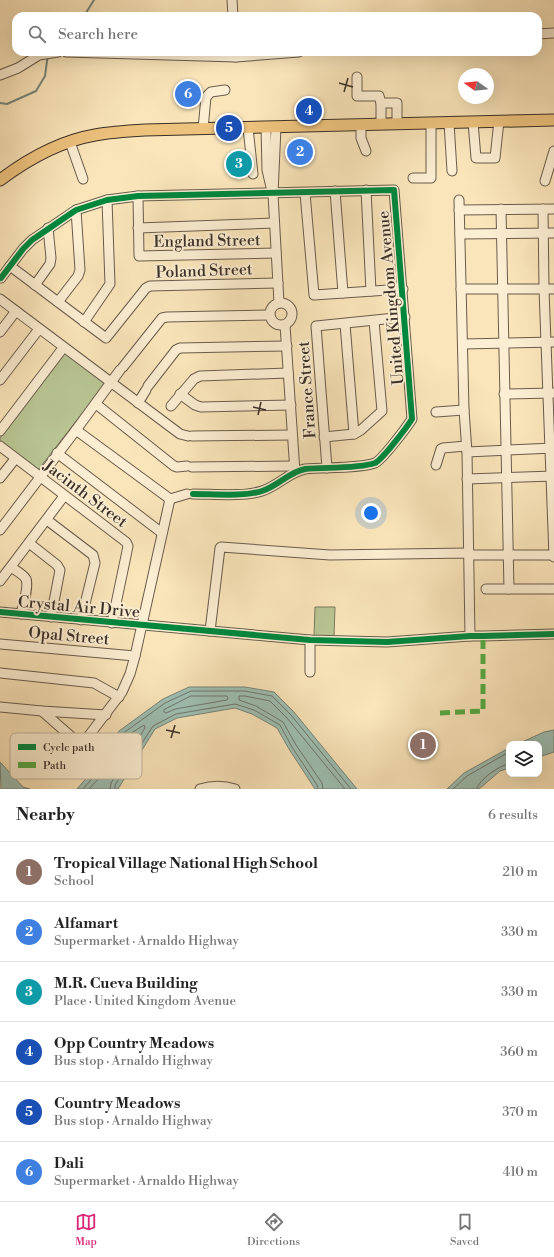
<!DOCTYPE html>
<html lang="en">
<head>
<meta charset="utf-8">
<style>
  body { margin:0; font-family:"Libre Bodoni",serif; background:#f2f2f2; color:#222 }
  .controls { position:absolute; right:12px; bottom:12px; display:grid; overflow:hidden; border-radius:8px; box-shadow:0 4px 16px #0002 }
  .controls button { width:36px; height:36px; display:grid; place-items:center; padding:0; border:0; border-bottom:1px solid #e0e0e0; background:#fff; color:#222; font:20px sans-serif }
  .compass { position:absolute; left:458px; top:68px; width:36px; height:36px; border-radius:50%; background:#fff; box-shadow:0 4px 16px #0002; rotate:285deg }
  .you { position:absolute; left:371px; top:513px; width:14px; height:14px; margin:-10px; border:3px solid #fff; border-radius:50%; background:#1a73e8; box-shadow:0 0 0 6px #1a73e833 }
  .badge { display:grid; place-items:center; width:26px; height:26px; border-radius:50%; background:#db2777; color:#fff; font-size:13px; font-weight:700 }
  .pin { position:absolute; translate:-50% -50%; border:2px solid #fff; box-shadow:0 1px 4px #0006 }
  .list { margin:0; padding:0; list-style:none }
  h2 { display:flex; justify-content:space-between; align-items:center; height:52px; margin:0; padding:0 16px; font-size:17px }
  h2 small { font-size:13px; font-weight:400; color:#767676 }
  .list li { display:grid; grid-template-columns:26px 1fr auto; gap:12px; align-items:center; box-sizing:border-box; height:60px; padding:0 16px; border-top:1px solid #e0e0e0 }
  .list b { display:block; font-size:15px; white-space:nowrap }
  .list p { margin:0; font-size:13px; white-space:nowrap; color:#767676 }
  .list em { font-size:13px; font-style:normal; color:#767676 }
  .icon { flex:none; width:22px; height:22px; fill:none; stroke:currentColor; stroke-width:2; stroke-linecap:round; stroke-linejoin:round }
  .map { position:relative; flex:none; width:554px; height:789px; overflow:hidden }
  .search { position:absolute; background:#fff; box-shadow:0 4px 16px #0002; left:12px; right:12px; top:12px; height:44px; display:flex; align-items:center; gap:10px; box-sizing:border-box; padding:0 14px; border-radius:12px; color:#767676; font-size:15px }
  .sheet { height:412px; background:#fff }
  nav { display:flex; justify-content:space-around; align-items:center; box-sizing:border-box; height:56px; border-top:1px solid #e0e0e0; background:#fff; font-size:11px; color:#767676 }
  nav a { display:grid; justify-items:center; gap:2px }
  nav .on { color:#db2777 }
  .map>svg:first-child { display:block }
</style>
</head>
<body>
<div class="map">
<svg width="554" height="789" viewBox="0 0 554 789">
  <rect width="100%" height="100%" fill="#fae5ba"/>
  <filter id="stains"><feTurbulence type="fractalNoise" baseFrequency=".005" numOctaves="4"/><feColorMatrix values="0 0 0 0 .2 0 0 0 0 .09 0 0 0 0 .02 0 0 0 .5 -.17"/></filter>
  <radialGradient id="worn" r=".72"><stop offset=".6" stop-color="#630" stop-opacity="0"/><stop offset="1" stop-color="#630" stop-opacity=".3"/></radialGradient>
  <!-- green -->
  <g fill="#b9c694" stroke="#797a5e">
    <path d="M65 353 105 384 38 470 0 441V438Z"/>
    <path d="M315 607H335L334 637 314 636Z"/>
  </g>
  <!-- water -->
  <g fill="#9ebfb3" stroke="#76857b">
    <path d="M189 687H245L274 692 294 712 357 789H315L289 749 277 728 252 714 235 708 177 718 155 729 118 789H77L94 769 119 731 163 699Z"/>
    <path d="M554 730V752L539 757V744H518L544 732Z"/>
    <path d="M509 748V768L500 771 479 789H447L464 773Z"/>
    <path d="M0 762 23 787 30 789H1Z"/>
  </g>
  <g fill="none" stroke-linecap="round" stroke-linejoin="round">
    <!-- shore -->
    <g stroke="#6c776d" stroke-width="1">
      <path d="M191 696H227L228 698 227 700 175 709 166 713 164 712V710Z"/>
      <path d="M83 789 98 772 122 734 165 703 191 691H245L272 696 291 715 351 789"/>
      <path d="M89 789 102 775 125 737 144 725 145 728 111 783 110 789"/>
      <path d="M115 789V785L153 726 176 714 235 704 254 710 280 725 292 747 317 785 318 789"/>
      <path d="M323 789 322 783 296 745 283 722 256 706 239 700V696H245L270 701 287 718 345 789"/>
      <path d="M453 789 467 776 509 752"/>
      <path d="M477 789C478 780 500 765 509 764"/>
    </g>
    <!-- stream -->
    <g stroke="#76857b" stroke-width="2">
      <path d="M84 16 94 0"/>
      <path d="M0 103 7 104 36 91 45 76 47 61 48 57"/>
    </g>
    <defs>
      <g id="minor">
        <path d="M232 0 233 16"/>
        <path d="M538 34 554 33"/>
        <path d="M66 52 236 57"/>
        <path d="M236 52V57L299 52"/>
        <path d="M0 75 18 68 39 55 58 52"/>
        <path d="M357 77V96H379L381 103V124"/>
        <path d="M381 103H397V124"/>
        <path d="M473 122 476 158H495L499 121"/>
        <path d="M449 123 452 171"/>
        <path d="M361 125V138L366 151"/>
        <path d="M266 127 267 170 271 187"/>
        <path d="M276 127 273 194 279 303"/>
        <path d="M248 128 253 174"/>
        <path d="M203 129 206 97 211 92 225 90"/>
        <path d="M70 142 83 179"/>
        <path d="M413 178H431V123"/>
        <path d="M545 181 554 151"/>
        <path d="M366 190 371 291"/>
        <path d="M335 191 343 293"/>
        <path d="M305 193 314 295 403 289"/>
        <path d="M138 196 139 256 276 253"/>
        <path d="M459 200 464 410 467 452 470 636"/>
        <path d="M501 209 509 589"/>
        <path d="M543 209 544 289 554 557"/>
        <path d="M459 210 554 209"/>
        <path d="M138 228 274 223"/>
        <path d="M460 234 554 233"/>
        <path d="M10 266 106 338 146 288 150 286 278 283"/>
        <path d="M1 278 23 249 32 240 76 210 107 200 138 196 394 190 412 419C407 427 382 460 375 463 357 469 325 467 305 469 289 472 278 486 262 491 243 497 214 494 193 494"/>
        <path d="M35 285 50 264 51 258 48 228"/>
        <path d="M461 289H554"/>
        <path d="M0 299 180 434 188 436"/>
        <path d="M58 302 78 276 80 270 76 210"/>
        <circle cx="281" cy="314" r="11"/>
        <path d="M84 322 110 284 107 200"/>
        <path d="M345 324 354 434"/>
        <path d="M285 325 295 472"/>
        <path d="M0 332 16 311"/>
        <path d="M463 344 554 342"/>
        <path d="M123 367 162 318 167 317 270 315"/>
        <path d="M0 380 39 329"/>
        <path d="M148 386 176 350 180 348 287 346"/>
        <path d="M180 394 195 405 201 407 291 405"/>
        <path d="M504 394 553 393"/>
        <path d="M138 403 146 390"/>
        <path d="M96 404 174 466 177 467 187 466"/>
        <path d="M171 406 194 379 200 376 288 373"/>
        <path d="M436 412 464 410"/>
        <path d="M76 430 170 499 187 494"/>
        <path d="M0 431 63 348"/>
        <path d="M192 436 292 435"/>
        <path d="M324 437 354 434 361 430 382 411 374 321"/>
        <path d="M0 446 126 542 128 546 127 551 112 623"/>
        <path d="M467 452 554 448"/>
        <path d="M57 453 162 533"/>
        <path d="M436 465 441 449 443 448 466 446"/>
        <path d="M192 467 294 466"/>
        <path d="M327 468 316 326 405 317"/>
        <path d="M0 478 15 459"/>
        <path d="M467 479 554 476"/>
        <path d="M47 520 93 555 95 563 81 620"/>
        <path d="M0 530 76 430 120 370"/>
        <path d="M29 543 57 565 60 570 51 617"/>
        <path d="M11 567C15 570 23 574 26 579 29 586 23 606 21 614"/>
        <path d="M0 581 64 496"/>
        <path d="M486 589H554"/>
        <path d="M0 612 310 640 387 642 470 636H483L554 634"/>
        <path d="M210 631 220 548 221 547 330 555 468 553 473 555H554"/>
        <path d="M310 640V672"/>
        <path d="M0 644 135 656"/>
        <path d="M0 673 94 683 119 697"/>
        <path d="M0 707 42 711 106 715"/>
        <path d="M42 711 75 740 84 742 122 692 130 674 135 656 170 499"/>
        <path d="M200 789C213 785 223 785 235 789"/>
      </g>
      <path id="major" d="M0 180C28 159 60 141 95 135 111 132 128 131 145 130L554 120"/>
    </defs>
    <!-- minor casing -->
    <use href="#minor" stroke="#695c4c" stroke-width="11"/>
    <!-- major casing -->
    <use href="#major" stroke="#392f27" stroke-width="13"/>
    <!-- minor -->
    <use href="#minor" stroke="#fceed2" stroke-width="9"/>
    <!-- major -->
    <use href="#major" stroke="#edc27d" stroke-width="11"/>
    <!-- quiet -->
    <path stroke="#55ab44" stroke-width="5" stroke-dasharray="10 5" stroke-linecap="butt" d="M440 713 483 711V636"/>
    <defs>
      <g id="cycleway">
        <path d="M1 278 23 249 32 240 76 210 107 200 138 196 394 190 412 419C407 427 382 460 375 463 357 469 325 467 305 469 289 472 278 486 262 491 243 497 214 494 193 494"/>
        <path d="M0 612 310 640 387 642 470 636H483L554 634"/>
      </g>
    </defs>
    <!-- cycleway casing -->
    <use href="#cycleway" stroke="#fceed2" stroke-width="8"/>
    <!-- cycleway -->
    <use href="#cycleway" stroke="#00873e" stroke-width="6"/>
  </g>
  <!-- ticks -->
  <path fill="none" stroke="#392f27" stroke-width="1.5" d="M339 83 353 87M344 92 348 78M253 407 266 410M258 415 261 402M166 730 180 733M171 738 175 725"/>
  <g text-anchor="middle" stroke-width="4" stroke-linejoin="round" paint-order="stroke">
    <!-- street labels -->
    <g font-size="16" fill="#392f27" stroke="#fceed2">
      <text transform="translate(207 240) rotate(-1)" y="6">England Street</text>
      <text transform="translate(204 270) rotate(-2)" y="6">Poland Street</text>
      <text transform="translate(390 298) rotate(-95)" y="6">United Kingdom Avenue</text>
      <text transform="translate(306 390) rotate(-94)" y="6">France Street</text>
      <text transform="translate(86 493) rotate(37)" y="6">Jacinth Street</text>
      <text transform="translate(79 606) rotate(5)" y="6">Crystal Air Drive</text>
      <text transform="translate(69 635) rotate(5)" y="6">Opal Street</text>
    </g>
  </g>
  <!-- legend -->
  <rect x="10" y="733" width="132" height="46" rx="6" fill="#fceed2" stroke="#c2b59f" stroke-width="1"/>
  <rect x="18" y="744" width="18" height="6" fill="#00873e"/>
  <rect x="18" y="762" width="18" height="6" fill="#55ab44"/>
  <g font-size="11" fill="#392f27">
    <text x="43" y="751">Cycle path</text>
    <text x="43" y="769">Path</text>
  </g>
  <rect width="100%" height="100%" filter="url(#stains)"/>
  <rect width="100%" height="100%" fill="url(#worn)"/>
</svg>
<div class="controls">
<button><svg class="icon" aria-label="layers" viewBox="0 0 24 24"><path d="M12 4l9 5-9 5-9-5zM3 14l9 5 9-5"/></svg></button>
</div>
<svg class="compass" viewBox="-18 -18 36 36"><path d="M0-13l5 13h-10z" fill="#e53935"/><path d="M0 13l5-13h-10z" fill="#767676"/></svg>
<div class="you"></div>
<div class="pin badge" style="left:423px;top:745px;background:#8d6e63">1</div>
<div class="pin badge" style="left:300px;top:152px;background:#3f7fe0">2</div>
<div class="pin badge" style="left:239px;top:164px;background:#0f9aa8">3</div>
<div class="pin badge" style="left:309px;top:111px;background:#1a4fb4">4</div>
<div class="pin badge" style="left:229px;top:128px;background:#1a4fb4">5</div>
<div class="pin badge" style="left:188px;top:94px;background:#3f7fe0">6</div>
<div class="search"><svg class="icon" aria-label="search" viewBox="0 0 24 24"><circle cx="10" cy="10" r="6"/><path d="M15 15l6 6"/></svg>Search here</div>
</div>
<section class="sheet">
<h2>Nearby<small>6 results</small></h2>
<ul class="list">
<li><span class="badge" style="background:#8d6e63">1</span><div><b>Tropical Village National High School</b><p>School</p></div><em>210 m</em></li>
<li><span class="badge" style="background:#3f7fe0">2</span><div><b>Alfamart</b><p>Supermarket · Arnaldo Highway</p></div><em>330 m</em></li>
<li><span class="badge" style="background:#0f9aa8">3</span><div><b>M.R. Cueva Building</b><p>Place · United Kingdom Avenue</p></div><em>330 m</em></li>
<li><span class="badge" style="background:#1a4fb4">4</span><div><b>Opp Country Meadows</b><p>Bus stop · Arnaldo Highway</p></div><em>360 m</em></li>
<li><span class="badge" style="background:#1a4fb4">5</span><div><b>Country Meadows</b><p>Bus stop · Arnaldo Highway</p></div><em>370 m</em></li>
<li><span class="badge" style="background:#3f7fe0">6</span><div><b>Dali</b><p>Supermarket · Arnaldo Highway</p></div><em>410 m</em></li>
</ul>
</section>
<nav>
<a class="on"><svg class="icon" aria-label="map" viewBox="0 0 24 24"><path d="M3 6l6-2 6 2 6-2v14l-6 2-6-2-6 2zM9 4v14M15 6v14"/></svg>Map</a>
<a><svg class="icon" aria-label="directions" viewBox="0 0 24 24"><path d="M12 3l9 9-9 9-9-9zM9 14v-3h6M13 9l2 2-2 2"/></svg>Directions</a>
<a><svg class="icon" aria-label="saved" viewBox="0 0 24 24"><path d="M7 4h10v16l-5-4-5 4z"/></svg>Saved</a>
</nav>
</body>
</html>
